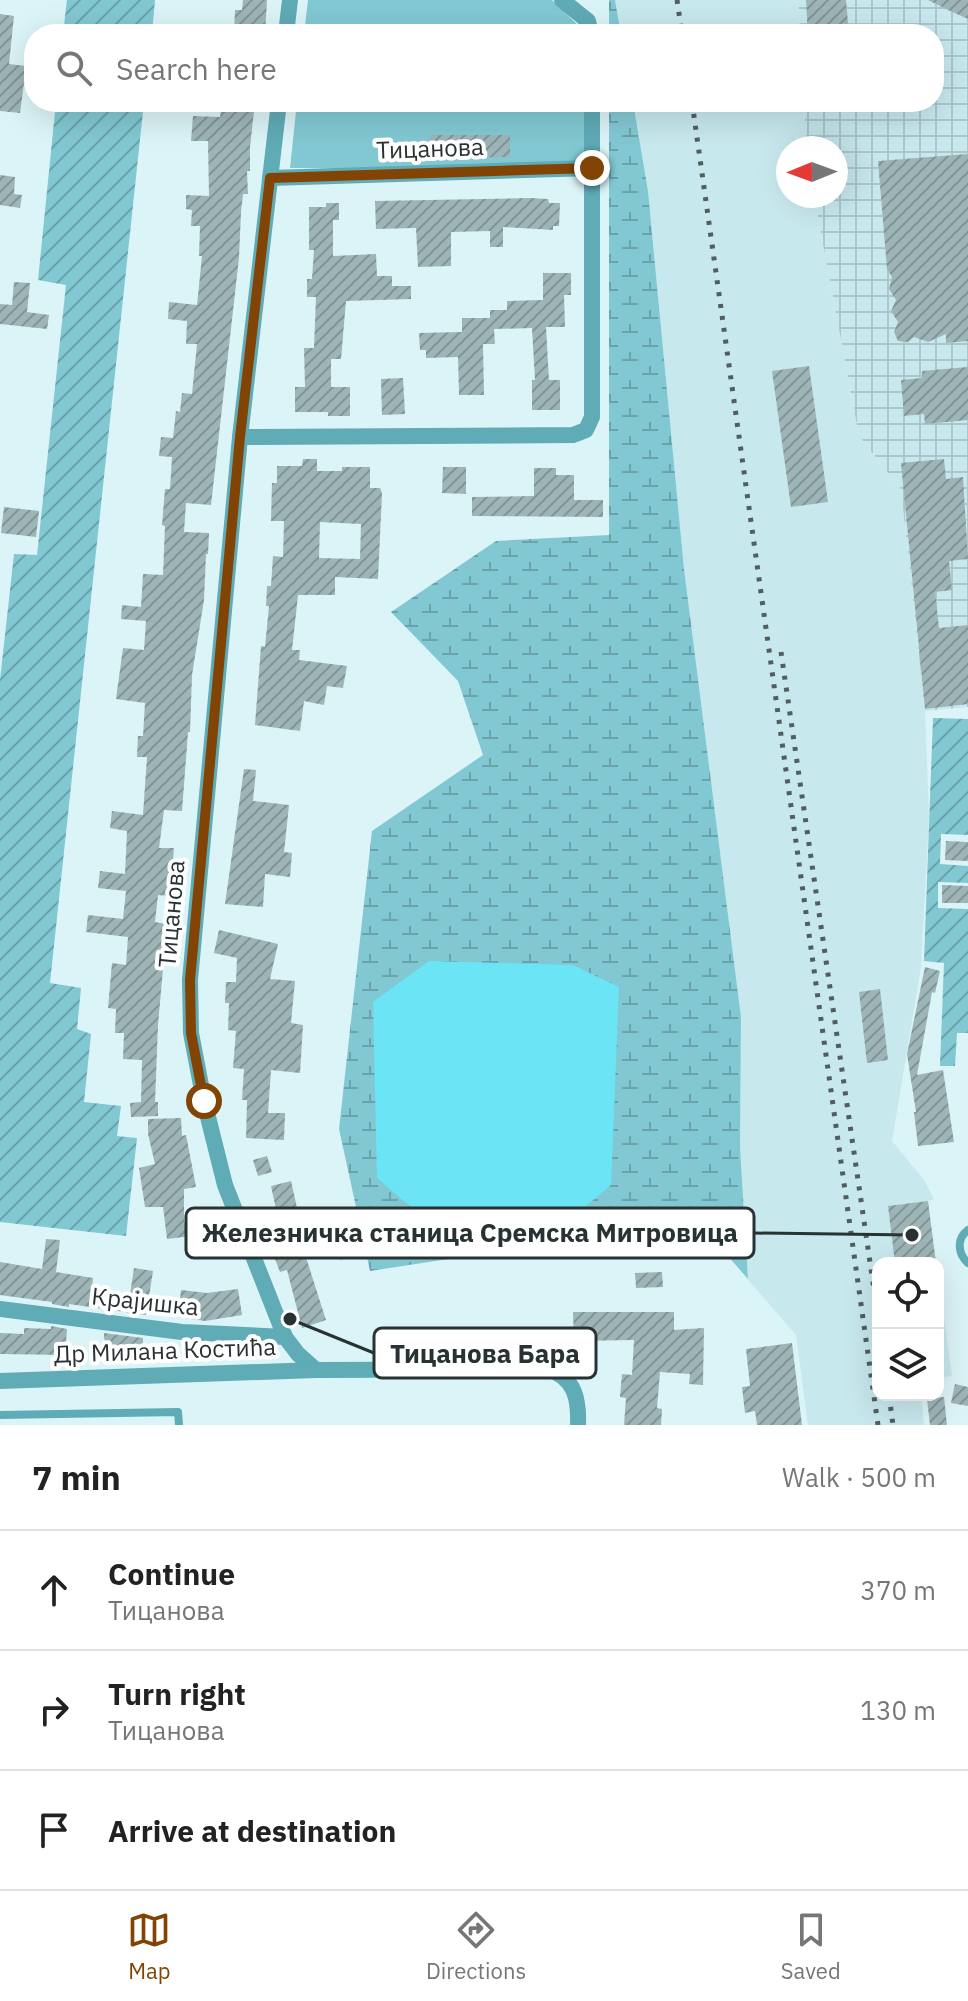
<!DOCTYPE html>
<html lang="en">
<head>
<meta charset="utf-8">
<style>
  body { margin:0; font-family:"IBM Plex Sans",sans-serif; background:#f6f6f6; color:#222 }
  .controls { position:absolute; right:24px; bottom:24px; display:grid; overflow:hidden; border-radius:16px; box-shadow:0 8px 32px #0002 }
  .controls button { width:72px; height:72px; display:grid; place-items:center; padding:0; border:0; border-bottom:2px solid #e0e0e0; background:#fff; color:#222; font:40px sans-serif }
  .compass { position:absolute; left:776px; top:136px; width:72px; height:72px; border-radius:50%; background:#fff; box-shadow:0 8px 32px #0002; rotate:269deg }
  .stop { position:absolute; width:24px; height:24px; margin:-18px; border:6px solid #824404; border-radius:50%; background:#fff }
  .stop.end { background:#824404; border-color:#fff; box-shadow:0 2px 8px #0008 }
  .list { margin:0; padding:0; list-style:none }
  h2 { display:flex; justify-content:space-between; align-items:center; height:104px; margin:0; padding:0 32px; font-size:34px }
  h2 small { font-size:26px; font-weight:400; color:#767676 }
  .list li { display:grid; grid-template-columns:52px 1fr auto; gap:24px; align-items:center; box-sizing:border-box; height:120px; padding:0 32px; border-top:2px solid #e0e0e0 }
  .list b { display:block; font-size:30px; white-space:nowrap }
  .list p { margin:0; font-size:26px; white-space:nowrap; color:#767676 }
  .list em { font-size:26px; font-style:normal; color:#767676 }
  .icon { flex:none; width:44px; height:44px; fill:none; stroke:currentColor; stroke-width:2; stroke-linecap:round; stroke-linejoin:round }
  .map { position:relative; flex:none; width:968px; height:1425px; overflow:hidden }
  .search { position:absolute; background:#fff; box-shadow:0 8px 32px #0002; left:24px; right:24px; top:24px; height:88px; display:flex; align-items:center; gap:20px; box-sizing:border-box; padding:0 28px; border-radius:32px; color:#767676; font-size:30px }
  .sheet { height:464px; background:#fff }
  nav { display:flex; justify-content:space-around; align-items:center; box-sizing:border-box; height:112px; border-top:2px solid #e0e0e0; background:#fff; font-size:22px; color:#767676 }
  nav a { display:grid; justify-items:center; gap:4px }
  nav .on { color:#824404 }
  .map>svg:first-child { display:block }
</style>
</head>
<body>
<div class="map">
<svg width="968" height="1425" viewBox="0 0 968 1425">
  <defs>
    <pattern id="industrial-grid" width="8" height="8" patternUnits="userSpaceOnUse" patternTransform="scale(2)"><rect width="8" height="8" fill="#c7e8ed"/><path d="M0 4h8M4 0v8" fill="none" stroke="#abc7cc"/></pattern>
    <pattern id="wetland-marsh" width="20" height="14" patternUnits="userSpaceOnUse" patternTransform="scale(2)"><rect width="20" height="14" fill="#82c8d2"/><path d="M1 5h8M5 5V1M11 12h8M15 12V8" fill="none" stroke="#6aa3ab"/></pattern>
    <pattern id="garden-furrows" width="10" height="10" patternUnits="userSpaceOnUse" patternTransform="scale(2)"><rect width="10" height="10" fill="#82c8d2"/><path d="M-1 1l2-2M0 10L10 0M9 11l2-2" fill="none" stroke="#6aa3ab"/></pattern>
    <pattern id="building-hatch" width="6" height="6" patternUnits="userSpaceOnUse" patternTransform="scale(2)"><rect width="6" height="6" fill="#9eb5b8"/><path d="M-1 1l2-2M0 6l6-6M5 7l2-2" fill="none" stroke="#819496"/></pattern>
  </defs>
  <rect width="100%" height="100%" fill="#dbf4f7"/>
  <!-- built -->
  <g fill="#c7e8ed">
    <path d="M615 0H798L800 34H621Z"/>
    <path d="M633 102H804L806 148H788V196H814L859 436 901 489 925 709 929 817 921 967 892 1141 924 1180 934 1199 928 1201 936 1263H878V1395H921L924 1425H808L796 1335 748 1280 740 1147 741 1017 684 569 648 191Z"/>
    <path d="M938 1275 952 1376 938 1378Z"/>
  </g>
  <!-- industrial -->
  <path fill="url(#industrial-grid)" d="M798 0H968V707L925 711 901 489 859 436 814 196H836V148H806L804 102H934V34H800Z"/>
  <!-- grass -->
  <g fill="#82c8d2">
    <path d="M308 0H552L583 30V34H304Z"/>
    <path d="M297 102H584L585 168H290Z"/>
  </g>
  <!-- wetland -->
  <g fill="url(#wetland-marsh)">
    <path d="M609 0H615L621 34H609Z"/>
    <path d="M609 102H633L648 191 684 569 741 1017 740 1147 748 1279 697 1221 370 1271 339 1129 372 831 483 755 458 681 391 612 496 541 609 535Z"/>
  </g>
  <!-- garden -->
  <g fill="url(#garden-furrows)">
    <path d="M67 0H155L152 34H63Z"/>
    <path d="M56 102H144L50 983 81 988 77 1029 91 1034 84 1102 121 1106 117 1136 137 1138 126 1236 0 1222V680L14 554 37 555 66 285 38 280Z"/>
    <path d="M933 718 968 719V835L941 834 940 864 968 866V883L938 882V908L968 909V1033H957L955 1066H940L944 963 924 961Z"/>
  </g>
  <!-- water -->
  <path fill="#6be5f5" d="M429 961 573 965 619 987 611 1185 581 1210 539 1222 417 1212 377 1178 373 1002Z"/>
  <!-- building -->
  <g fill="url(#building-hatch)" fill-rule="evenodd">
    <path d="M243 0H267L265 34H234L235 10H242Z"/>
    <path d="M806 0H846L849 34H808Z"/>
    <path d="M928 0H968V19L948 10Z"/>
    <path d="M0 14 14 16 9 64 34 67V84L24 83 20 113 0 111Z"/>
    <path d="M222 102H255L250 147V171H247L248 194H243L241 212 239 258 211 505 186 503 184 532 209 533 208 554H206L204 600 192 675 190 732H188L182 811 164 810 159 848H174L170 896 158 895 155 922 167 924 158 1025 155 1102H158V1116L131 1117 130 1103 141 1102 142 1060 123 1059 124 1033H115L116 1009 108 1008 112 963 126 965 128 937 86 932 88 915 123 919 126 891 98 888 100 871 125 874 127 831 110 828 112 811 143 815 147 757H137L138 736H143L145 703 116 699 123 648 144 650 146 621 121 619 122 605 141 607 143 574 163 575 165 526 162 525 165 489H170L172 457 159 456 161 437 173 438 176 411 180 412 182 393 192 394 197 344H186L187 321 168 319 169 302 197 305 202 256H199L200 226H191L192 210 186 209V195L209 196 208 141H191L193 116 220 117Z"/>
    <path d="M430 135H510V157L431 158Z"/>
    <path d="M968 154V341L946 343V334L928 342 914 337 908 342 898 341 894 332 898 322 891 311 896 300 889 289 892 277 887 269 878 161Z"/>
    <path d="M0 175 15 177 14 194 22 195 20 208 0 205Z"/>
    <path d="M531 198 548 199 549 203H560L559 226H553V230L503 227V247H490V231L451 232V266L418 267 416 228 376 229 375 201Z"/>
    <path d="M326 203H339V220H333V256L376 254 377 276H392V286H411V299L346 301 341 359H331V387H350V416H328V412H295V387H305L304 348H314L316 297H307V279H312L314 250H309V207H326Z"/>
    <path d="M543 273H571V295H564L565 327H546L549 380H560V410H532V380H535L532 328 494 329 495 344H483L484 395H459L458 357 426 358V350H420L419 333 462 332V318H490V310H507V301L543 300Z"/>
    <path d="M14 282 30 283 27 312 49 315 47 329 0 324V304L12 305Z"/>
    <path d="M809 366 828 502 791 507 772 371Z"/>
    <path d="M968 367V420L925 424 924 414 904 416 901 380 922 378V371Z"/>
    <path d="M403 378 405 414 382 415 381 379Z"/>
    <path d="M303 459H317V471H342V467H370V488H380L382 493 378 579 335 577V595H298L292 650H300L299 660 347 666 343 688 327 686 324 705 304 701 300 731 255 725 261 646 265 647 269 606H266L267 586H271L273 556 283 557 284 521H271L272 483H277V466H302ZM320 522 361 524 360 559 319 558Z"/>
    <path d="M944 459 946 479 963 477 968 559 949 561 952 590 935 592 939 628 968 625V704L925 709 901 463Z"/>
    <path d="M443 467H466V494L442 493Z"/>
    <path d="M534 468H556V475H574V500H603V517L472 516V497L534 496Z"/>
    <path d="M4 507 39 511 36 537 1 533Z"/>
    <path d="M244 769 256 770 253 801 289 805 284 852 292 853 290 877 265 874 263 907 225 904Z"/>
    <path d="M946 841 968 842V861L945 860Z"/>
    <path d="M942 885 968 886V903H942Z"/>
    <path d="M219 930 278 944 270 979 295 981 291 1023 303 1025 300 1073 271 1070 268 1113H285L284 1140 246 1138 247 1100H242L244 1069 233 1068 236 1031 228 1030 229 1003H225L226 982H236L237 958 214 953Z"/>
    <path d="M925 967 940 971 935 993 932 992 917 1075 943 1070 954 1142 918 1146 914 1112H916L907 1054Z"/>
    <path d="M880 989 888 1060 867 1063 859 992Z"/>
    <path d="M181 1118 182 1136 186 1135 196 1187 184 1189V1223L198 1221 200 1235 167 1239 163 1207H145L139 1168 155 1164 148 1134V1119Z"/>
    <path d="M267 1156 272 1172 258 1176 253 1160Z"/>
    <path d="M291 1181 300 1221 295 1223 326 1320 302 1328 287 1270 280 1272 270 1246 283 1241 271 1186Z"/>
    <path d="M928 1201 936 1263H895L888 1206Z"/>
    <path d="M221 1231 228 1253 210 1259 203 1237Z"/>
    <path d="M354 1237 358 1254 340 1260 335 1244Z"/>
    <path d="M46 1239 60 1240 56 1272 93 1278 92 1288 130 1295 134 1268 153 1271 146 1315 69 1304V1307L52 1304V1302L0 1295V1262L42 1269Z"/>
    <path d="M662 1272 663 1287 636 1288 635 1273Z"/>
    <path d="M238 1289 242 1315 205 1321 178 1317 181 1290 207 1293Z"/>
    <path d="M573 1312H674V1330L704 1328 703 1385 689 1384 690 1374 660 1372 657 1408 662 1409 661 1425H624L626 1398 620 1397 622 1374 632 1375 634 1340 574 1341Z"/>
    <path d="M51 1326 67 1329 65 1355 0 1354V1333L24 1334V1328L51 1329Z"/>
    <path d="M502 1327 571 1330V1343L502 1348Z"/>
    <path d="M104 1333 143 1338V1354L105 1355Z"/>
    <path d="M792 1343 802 1425H757L755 1411 745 1413 742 1387 750 1386 746 1349Z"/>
    <path d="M955 1384 968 1387V1406L951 1403Z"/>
    <path d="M944 1397 947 1425H930L927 1399Z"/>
  </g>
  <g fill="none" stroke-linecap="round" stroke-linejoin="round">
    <!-- lane -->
    <g stroke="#5fabb6" stroke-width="8">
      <path d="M968 1230C956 1239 958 1254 968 1263"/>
      <path d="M0 1415 178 1412 179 1425"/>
    </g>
    <!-- street -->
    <g stroke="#5fabb6" stroke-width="16">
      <path d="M562 0 588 21 591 34"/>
      <path d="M286 34 290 0"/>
      <path d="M279 102 240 437 190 980 191 1033 204 1101 225 1185 285 1337 298 1354 316 1370"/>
      <path d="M270 178 592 168"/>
      <path d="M240 437 573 435 586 430 592 417V102"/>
      <path d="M0 1309 182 1332 285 1337"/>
      <path d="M0 1381 316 1370 548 1369C575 1378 579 1399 578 1425"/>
    </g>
    <!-- rail -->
    <g stroke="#515e60" stroke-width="5" stroke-dasharray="4 8" stroke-linecap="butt">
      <path d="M677 0 682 34"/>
      <path d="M692 102 878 1425"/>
      <path d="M781 652 878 1317"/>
      <path d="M889 1395 893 1425"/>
    </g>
  </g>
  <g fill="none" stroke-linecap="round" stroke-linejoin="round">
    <!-- route -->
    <path stroke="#824404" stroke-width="10" d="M204 1101 191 1033 190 980 240 437 270 178 592 168"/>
  </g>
  <g text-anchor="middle" stroke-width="8" stroke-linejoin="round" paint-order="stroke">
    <!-- street labels -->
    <g font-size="24" fill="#283233" stroke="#fff">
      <text transform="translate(430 149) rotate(-2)" y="8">Тицанова</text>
      <text transform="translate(172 914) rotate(-85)" y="8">Тицанова</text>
      <text transform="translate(145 1302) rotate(6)" y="8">Крајишка</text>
      <text transform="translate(165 1351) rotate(-2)" y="8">Др Милана Костића</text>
    </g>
  </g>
  <!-- callouts -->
  <path fill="none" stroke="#283233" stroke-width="3" d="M912 1235L754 1233M290 1319L374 1353"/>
  <g fill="#283233" stroke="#fff" stroke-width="3">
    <circle cx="912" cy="1235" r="8"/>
    <circle cx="290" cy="1319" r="8"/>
  </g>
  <g fill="#fff" stroke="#283233" stroke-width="3">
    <rect x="186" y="1208" width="568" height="50" rx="8"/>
    <rect x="374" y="1328" width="222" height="50" rx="8"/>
  </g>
  <g font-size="26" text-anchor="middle" font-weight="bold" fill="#283233">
    <text x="470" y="1242">Железничка станица Сремска Митровица</text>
    <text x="485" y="1363">Тицанова Бара</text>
  </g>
</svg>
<div class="controls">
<button><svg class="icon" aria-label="locate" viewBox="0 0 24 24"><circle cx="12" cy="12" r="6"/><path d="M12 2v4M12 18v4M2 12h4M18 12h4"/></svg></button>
<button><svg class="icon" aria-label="layers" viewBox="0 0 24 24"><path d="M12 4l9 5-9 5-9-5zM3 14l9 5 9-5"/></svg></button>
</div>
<svg class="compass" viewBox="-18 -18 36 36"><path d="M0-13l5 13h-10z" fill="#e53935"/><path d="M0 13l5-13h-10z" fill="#767676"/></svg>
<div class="stop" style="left:204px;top:1101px"></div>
<div class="stop end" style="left:592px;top:168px"></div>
<div class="search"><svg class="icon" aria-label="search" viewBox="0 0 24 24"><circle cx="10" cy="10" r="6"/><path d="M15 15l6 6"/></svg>Search here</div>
</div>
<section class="sheet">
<h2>7 min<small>Walk · 500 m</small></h2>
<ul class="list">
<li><svg class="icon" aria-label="ahead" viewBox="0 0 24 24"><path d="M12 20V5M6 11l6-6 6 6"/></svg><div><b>Continue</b><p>Тицанова</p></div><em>370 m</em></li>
<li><svg class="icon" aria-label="right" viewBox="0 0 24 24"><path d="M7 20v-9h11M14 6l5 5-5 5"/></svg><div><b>Turn right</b><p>Тицанова</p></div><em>130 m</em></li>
<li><svg class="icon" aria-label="arrive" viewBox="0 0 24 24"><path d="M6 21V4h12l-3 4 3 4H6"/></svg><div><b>Arrive at destination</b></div></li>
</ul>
</section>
<nav>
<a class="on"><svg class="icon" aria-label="map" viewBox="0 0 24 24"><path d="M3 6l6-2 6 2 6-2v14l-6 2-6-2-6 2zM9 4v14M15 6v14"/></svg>Map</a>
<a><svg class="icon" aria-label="directions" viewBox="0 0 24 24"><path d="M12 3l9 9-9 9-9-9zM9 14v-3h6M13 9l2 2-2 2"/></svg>Directions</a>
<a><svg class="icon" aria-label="saved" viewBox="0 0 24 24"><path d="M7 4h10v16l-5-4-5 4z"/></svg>Saved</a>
</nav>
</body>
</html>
